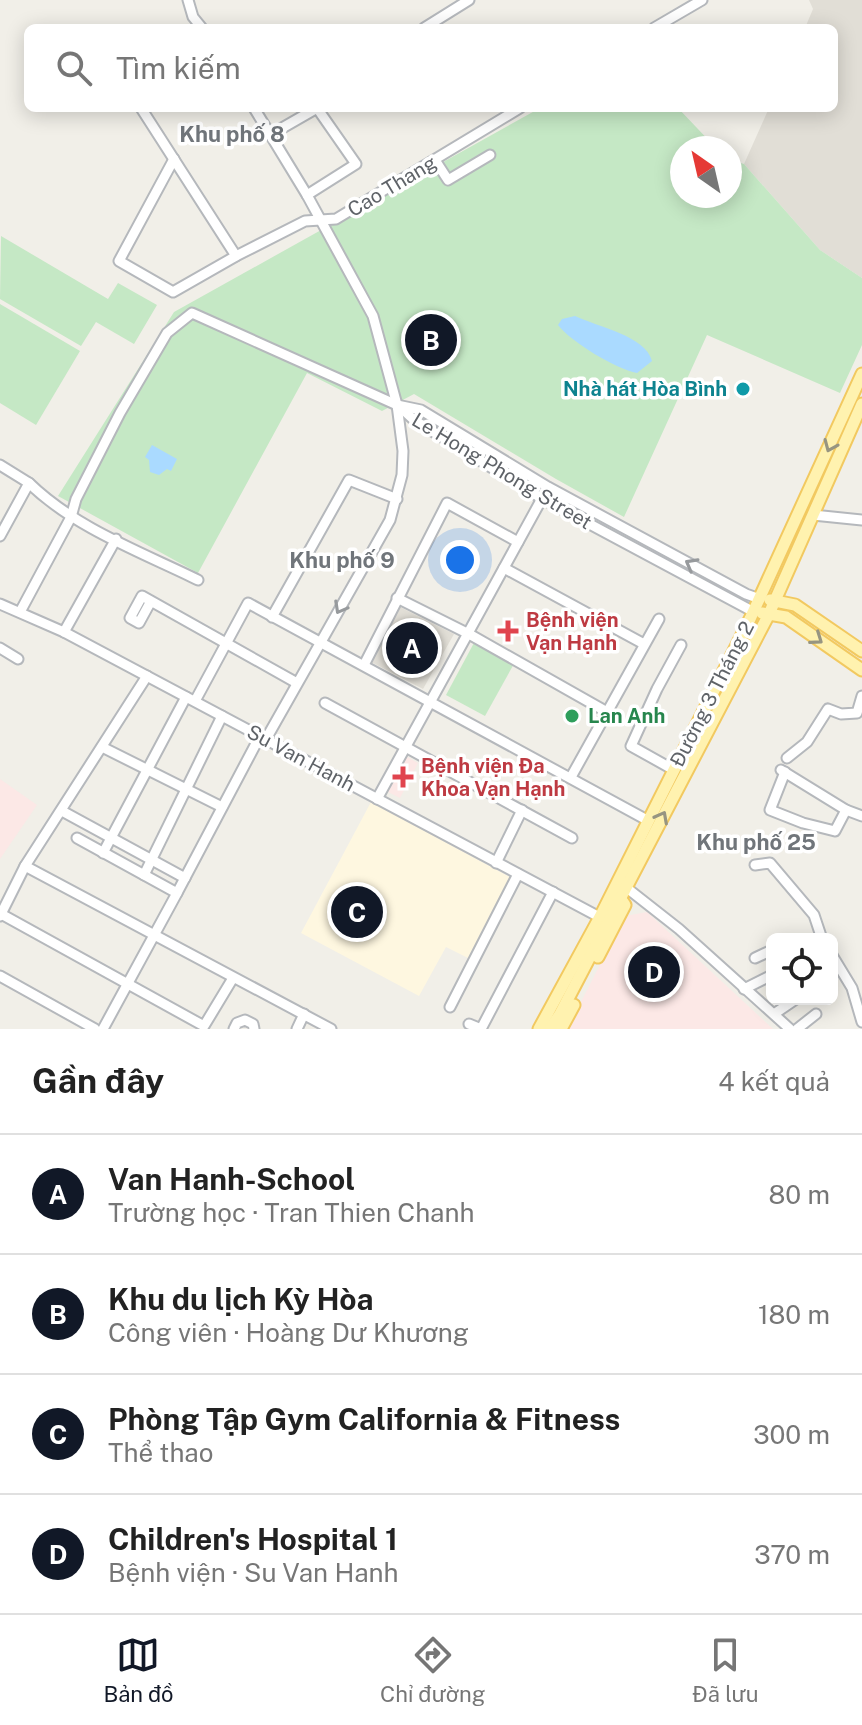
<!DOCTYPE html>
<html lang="vi">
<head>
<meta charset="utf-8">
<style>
  body { margin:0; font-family:"Public Sans",sans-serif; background:#f2f2f2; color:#222 }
  .controls { position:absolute; right:24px; bottom:24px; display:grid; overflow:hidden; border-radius:12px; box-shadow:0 4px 20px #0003 }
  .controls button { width:72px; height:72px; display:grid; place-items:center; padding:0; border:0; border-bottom:2px solid #e0e0e0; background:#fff; color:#222; font:40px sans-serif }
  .compass { position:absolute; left:670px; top:136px; width:72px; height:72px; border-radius:50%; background:#fff; box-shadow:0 4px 20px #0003; rotate:326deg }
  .you { position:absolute; left:460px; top:560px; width:28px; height:28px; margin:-20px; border:6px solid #fff; border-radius:50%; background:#1a73e8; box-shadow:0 0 0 12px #1a73e833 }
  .badge { display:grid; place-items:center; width:52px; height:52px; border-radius:50%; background:#111827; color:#fff; font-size:26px; font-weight:700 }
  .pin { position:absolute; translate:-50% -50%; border:4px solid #fff; box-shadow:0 2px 8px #0006 }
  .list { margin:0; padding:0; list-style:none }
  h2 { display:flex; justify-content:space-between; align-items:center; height:104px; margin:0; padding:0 32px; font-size:34px }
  h2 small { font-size:26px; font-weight:400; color:#767676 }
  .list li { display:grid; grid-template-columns:52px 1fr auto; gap:24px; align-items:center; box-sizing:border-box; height:120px; padding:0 32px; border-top:2px solid #e0e0e0 }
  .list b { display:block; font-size:30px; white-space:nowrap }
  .list p { margin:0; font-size:26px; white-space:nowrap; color:#767676 }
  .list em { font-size:26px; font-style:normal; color:#767676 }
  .icon { flex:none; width:44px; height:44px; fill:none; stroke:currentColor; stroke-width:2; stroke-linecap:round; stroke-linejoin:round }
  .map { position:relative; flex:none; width:862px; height:1029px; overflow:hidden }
  .search { position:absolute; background:#fff; box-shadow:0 4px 20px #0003; left:24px; right:24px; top:24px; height:88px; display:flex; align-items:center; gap:20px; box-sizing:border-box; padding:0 28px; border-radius:12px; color:#767676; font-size:30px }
  .sheet { height:584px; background:#fff }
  nav { display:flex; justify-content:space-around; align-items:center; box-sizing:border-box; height:112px; border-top:2px solid #e0e0e0; background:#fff; font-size:22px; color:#767676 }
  nav a { display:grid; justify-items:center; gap:4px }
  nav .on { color:#111827 }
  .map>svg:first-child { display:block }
</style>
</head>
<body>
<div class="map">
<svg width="862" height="1029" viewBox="0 0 862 1029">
  <rect width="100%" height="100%" fill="#f1efe8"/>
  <!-- commercial -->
  <path fill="#fef7e0" d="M371 802 513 879 470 959 446 947 419 996 301 933Z"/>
  <!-- education -->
  <g fill="#e1ded6">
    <path d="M809 0H862V278L820 250 744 164 769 108H834V28H805L813 9Z"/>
    <path d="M398 606 454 634 423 689 371 662Z"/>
  </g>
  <!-- medical -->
  <g fill="#fce8e6">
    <path d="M407 757 418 763 400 798 388 792Z"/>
    <path d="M0 779 37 805 0 859Z"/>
    <path d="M647 912 773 1029H567L625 916Z"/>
  </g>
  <!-- green -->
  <g fill="#c5e8c5">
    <path d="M540 108H678L716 148H682V196H730V160L744 164 820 250 862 278V345L840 393 707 335 624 517 556 479 414 394 382 411 307 373 198 573 58 496 174 312Z"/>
    <path d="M1 236 108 299 118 283 157 305 134 344 96 322 81 346 0 299Z"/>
    <path d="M0 304 80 351 36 425 0 403Z"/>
    <path d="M475 641 515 662 485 716 446 695Z"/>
  </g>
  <!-- water -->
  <g fill="#aadaff">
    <path d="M575 316C598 327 646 336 652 361L637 373C616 369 571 342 558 325L562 319Z"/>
    <path d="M152 445 177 459 171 471 167 469 159 475 150 472 149 460 145 457Z"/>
  </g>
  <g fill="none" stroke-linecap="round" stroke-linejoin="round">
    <defs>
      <g id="minor">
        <path d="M188 0 193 17 202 28"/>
        <path d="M424 28 469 0"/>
        <path d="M654 28 702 0"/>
        <path d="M141 108 236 256"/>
        <path d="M254 108 307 195 373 316 397 405 403 451 402 475 390 520 266 739"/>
        <path d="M270 135 317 108"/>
        <path d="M174 159 119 261 173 292 236 256 305 221 336 219 520 108"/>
        <path d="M435 160 448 180 490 155"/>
        <path d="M307 195 356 164 317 108"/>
        <path d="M400 407 414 420 541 498 754 612"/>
        <path d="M0 465 29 483 0 536"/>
        <path d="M29 483C75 528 141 552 198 580"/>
        <path d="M813 515 862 520"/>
        <path d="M504 568 644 644"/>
        <path d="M397 598 469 634 607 712"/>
        <path d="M151 601 139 623 130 618 142 596 297 683"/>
        <path d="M0 604 64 632 605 920"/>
        <path d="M20 612 71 517 76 499 120 413 167 333 192 313 397 405 421 410 548 487 746 594 760 599"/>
        <path d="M272 617 349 480 397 499"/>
        <path d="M64 632 116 539"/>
        <path d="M0 648 18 659"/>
        <path d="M364 665 447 503 518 542"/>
        <path d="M195 701 248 603 647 820"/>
        <path d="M325 703 572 838"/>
        <path d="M102 747 222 807"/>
        <path d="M787 758 807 742 828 709 841 714 857 713 862 696"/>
        <path d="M674 770 631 746 657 689 681 645"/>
        <path d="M781 770 846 810 862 816"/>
        <path d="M785 772 770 810 803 823 835 831 846 810"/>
        <path d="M571 777 659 619"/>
        <path d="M377 799 545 493"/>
        <path d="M62 811 185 878"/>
        <path d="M77 838 177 893 103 1029"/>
        <path d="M103 853 186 697"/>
        <path d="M496 863 522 810"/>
        <path d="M755 865 770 863 814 915 822 939"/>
        <path d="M25 866 331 1029"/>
        <path d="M144 875 222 716"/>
        <path d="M623 885 679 929 790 1029"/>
        <path d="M177 893 260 736"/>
        <path d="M1 914 204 1026 233 978"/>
        <path d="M0 916 25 866 147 676"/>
        <path d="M832 955 852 988 862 1022"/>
        <path d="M755 958 772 950"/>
        <path d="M0 976 95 1029"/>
        <path d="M744 989 772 975"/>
        <path d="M450 1007 518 874"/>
        <path d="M774 1014 796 999"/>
        <path d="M469 1024 481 1029"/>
        <path d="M234 1029 237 1023 245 1020 253 1024 254 1029"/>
        <path d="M297 1029 304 1014"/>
        <path d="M481 1029 553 892"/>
        <path d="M797 1029 816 1014"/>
      </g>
      <g id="major">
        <path d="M770 600 795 605 862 651"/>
        <path d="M762 613 786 617 862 670"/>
        <path d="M598 957 625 905 623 902"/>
        <path d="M539 1029 600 917 750 619 862 374"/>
        <path d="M550 1029 560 1014 769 614 862 404"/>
        <path d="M561 1029 574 1005"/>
      </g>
    </defs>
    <!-- minor casing -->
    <use href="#minor" stroke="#b5b8bc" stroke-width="13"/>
    <!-- major casing -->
    <use href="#major" stroke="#f2c960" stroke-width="15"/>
    <!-- minor -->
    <use href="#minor" stroke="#fff" stroke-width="9"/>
    <!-- major -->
    <use href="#major" stroke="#fff2af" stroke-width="11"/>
  </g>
  <!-- one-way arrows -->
  <defs><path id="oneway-chevron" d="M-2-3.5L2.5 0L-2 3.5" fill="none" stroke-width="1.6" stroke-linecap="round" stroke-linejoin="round" transform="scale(2)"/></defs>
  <g stroke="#979581">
    <use href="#oneway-chevron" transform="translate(830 446) rotate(113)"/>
    <use href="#oneway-chevron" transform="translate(817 639) rotate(35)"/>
    <use href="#oneway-chevron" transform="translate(662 817) rotate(-62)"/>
  </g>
  <g stroke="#979a9d">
    <use href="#oneway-chevron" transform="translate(691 564) rotate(-151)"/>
    <use href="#oneway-chevron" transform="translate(340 608) rotate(119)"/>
  </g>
  <!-- markers -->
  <circle fill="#0f9aa8" stroke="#fff" stroke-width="3" cx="743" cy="389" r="8"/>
  <g fill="#e0444e" stroke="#fff" stroke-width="3">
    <path d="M504 619h8v8h8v8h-8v8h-8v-8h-8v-8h8z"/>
    <path d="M399 765h8v8h8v8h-8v8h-8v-8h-8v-8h8z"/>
  </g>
  <circle fill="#2e9e5b" stroke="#fff" stroke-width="3" cx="572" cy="716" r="8"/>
  <g text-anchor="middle" stroke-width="7" stroke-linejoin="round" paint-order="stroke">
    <!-- street labels -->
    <g font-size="20" fill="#5f6368" stroke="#fff">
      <text transform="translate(392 186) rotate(-31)" y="7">Cao Thang</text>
      <text transform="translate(502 471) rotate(31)" y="7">Le Hong Phong Street</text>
      <text transform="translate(712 694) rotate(-63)" y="7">Đường 3 Tháng 2</text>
      <text transform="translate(301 758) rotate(28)" y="7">Su Van Hanh</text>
    </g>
    <!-- culture labels -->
    <g font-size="20" font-weight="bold" fill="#0d838f" stroke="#fff" text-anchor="end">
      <text x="727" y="396">Nhà hát Hòa Bình</text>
    </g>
    <!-- health labels -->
    <g font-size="20" font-weight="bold" fill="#be3a42" stroke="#fff" text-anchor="start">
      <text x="526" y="627">Bệnh viện<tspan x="526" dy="23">Vạn Hạnh</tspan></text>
      <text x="421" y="773">Bệnh viện Đa<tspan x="421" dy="23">Khoa Vạn Hạnh</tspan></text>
    </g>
    <!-- leisure labels -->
    <g font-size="20" font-weight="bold" fill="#27864d" stroke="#fff" text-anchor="start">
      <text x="588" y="723">Lan Anh</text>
    </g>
    <!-- neighbourhood labels -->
    <g font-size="22" font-weight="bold" fill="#70757a" stroke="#fff">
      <text x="232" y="142">Khu phố 8</text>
      <text x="342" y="568">Khu phố 9</text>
      <text x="756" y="850">Khu phố 25</text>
    </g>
  </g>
</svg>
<div class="controls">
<button><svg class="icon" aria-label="locate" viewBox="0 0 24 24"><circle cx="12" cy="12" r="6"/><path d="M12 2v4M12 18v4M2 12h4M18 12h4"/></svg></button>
</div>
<svg class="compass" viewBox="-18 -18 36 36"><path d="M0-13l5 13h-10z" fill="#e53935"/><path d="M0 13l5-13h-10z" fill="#767676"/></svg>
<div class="you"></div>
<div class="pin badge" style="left:412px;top:648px">A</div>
<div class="pin badge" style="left:431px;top:340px">B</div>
<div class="pin badge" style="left:357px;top:912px">C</div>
<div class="pin badge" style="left:654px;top:972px">D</div>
<div class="search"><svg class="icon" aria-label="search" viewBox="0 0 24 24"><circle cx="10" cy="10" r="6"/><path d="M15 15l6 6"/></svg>Tìm kiếm</div>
</div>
<section class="sheet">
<h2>Gần đây<small>4 kết quả</small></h2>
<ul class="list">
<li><span class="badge">A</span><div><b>Van Hanh-School</b><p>Trường học · Tran Thien Chanh</p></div><em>80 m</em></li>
<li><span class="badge">B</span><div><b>Khu du lịch Kỳ Hòa</b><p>Công viên · Hoàng Dư Khương</p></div><em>180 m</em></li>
<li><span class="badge">C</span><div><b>Phòng Tập Gym California &amp; Fitness</b><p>Thể thao</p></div><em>300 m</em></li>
<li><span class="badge">D</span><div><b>Children's Hospital 1</b><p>Bệnh viện · Su Van Hanh</p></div><em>370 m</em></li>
</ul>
</section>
<nav>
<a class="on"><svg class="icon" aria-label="map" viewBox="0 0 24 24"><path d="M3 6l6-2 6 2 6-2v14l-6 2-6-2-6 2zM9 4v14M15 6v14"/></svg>Bản đồ</a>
<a><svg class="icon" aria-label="directions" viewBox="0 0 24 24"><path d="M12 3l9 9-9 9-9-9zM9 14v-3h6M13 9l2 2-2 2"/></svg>Chỉ đường</a>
<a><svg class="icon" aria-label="saved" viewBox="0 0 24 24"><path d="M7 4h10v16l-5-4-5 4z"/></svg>Đã lưu</a>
</nav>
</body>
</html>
